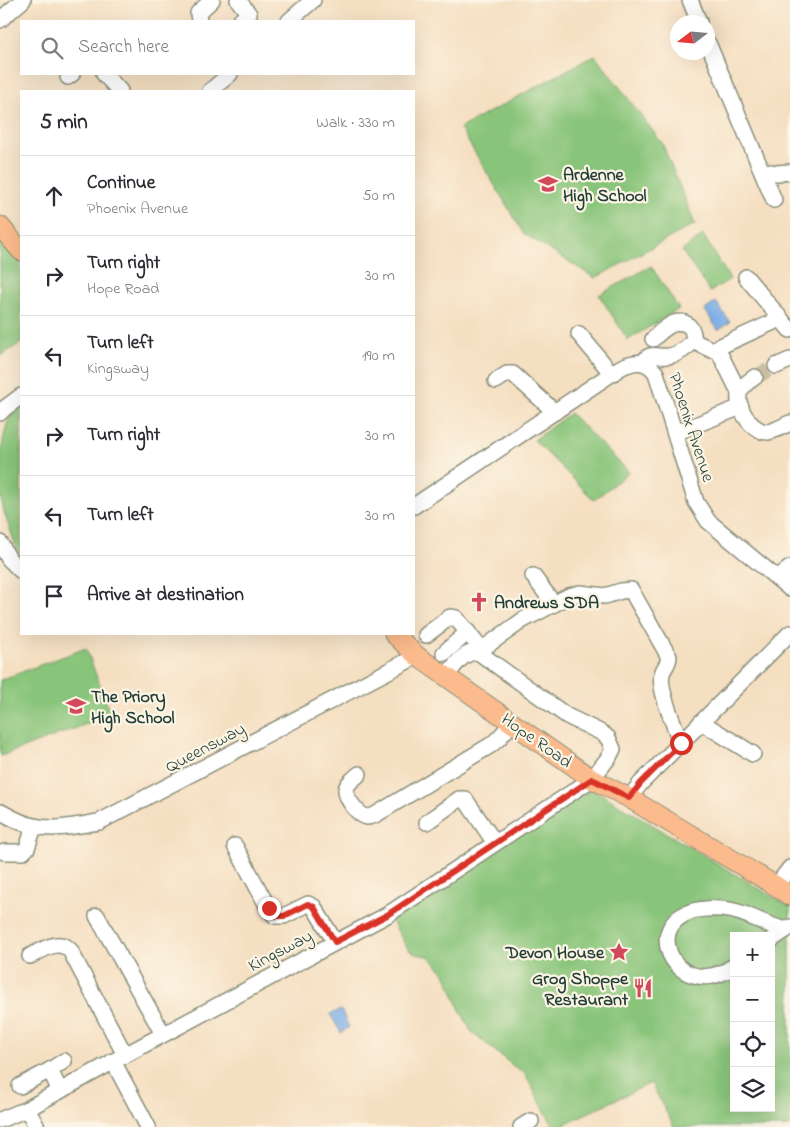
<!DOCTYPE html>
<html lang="en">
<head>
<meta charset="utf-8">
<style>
  body { margin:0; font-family:"Indie Flower",sans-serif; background:#f2f2f3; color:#2b2b33 }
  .controls { position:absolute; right:15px; bottom:15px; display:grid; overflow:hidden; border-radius:0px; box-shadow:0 5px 20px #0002 }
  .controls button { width:45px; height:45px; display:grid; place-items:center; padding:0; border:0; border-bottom:1px solid #e1e1e2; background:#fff; color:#2b2b33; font:25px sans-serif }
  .compass { position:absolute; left:670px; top:15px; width:45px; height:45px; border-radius:50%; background:#fff; box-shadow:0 5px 20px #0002; rotate:254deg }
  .stop { position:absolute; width:15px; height:15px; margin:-11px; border:4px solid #d93025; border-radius:50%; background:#fff }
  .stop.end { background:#d93025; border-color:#fff; box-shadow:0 1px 5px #0008 }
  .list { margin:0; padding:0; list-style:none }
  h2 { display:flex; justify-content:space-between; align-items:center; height:65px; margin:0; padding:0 20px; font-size:21px }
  h2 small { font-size:16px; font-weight:400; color:#7c7c81 }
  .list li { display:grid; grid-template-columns:32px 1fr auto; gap:15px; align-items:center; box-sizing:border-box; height:80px; padding:0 20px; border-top:1px solid #e1e1e2 }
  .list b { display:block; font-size:19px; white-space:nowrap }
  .list p { margin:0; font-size:16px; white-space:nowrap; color:#7c7c81 }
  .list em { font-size:16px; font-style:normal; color:#7c7c81 }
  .icon { flex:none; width:28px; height:28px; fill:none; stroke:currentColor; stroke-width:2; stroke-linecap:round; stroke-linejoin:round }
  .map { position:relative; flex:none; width:790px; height:1127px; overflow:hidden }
  .search { position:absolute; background:#fff; box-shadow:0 5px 20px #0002; left:20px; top:20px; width:395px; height:55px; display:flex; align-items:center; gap:12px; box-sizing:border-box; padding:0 18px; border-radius:0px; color:#7c7c81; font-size:19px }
  .panel { position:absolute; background:#fff; box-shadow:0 5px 20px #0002; left:20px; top:90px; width:395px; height:545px; border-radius:0px }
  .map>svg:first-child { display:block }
</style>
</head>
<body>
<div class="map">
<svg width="790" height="1127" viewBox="0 0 790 1127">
  <rect width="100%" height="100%" fill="#fcf5e5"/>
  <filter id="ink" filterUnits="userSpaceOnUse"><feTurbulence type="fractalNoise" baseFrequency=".02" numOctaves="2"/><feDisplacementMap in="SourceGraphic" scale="10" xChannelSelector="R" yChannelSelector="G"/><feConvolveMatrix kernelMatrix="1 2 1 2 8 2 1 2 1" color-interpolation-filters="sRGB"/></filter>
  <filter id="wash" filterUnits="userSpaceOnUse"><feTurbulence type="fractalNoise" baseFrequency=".0096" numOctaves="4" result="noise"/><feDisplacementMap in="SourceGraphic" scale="20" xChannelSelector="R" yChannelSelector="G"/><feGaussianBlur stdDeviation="1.12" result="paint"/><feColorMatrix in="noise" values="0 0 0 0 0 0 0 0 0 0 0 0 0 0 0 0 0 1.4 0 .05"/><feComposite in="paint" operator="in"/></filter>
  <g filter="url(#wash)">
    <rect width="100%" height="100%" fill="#f5dfc1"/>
    <!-- green -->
    <g fill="#88c479" stroke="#548056" fill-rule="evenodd">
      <path d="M595 55 662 143 695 224 595 278 524 234 460 128Z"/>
      <path d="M0 233 21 258V343L0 356Z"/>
      <path d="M703 235 730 279 710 292 682 251Z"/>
      <path d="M651 266 679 309 628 340 599 295Z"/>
      <path d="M21 401V554H19C12 534 2 512 0 491 0 463 0 420 21 401Z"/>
      <path d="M570 413 629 472 594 500 534 440Z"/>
      <path d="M86 648 111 715 1 756 0 752V680Z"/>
      <path d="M591 788 790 907V1127H674L651 1083 558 1127H554L524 1073 512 1065 471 1031 460 1010 445 973 428 956 415 954 408 949 390 918ZM734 936H771V1108H734Z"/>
    </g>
    <!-- water -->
    <g fill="#78ace5" stroke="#4c748c">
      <path d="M716 302 730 322 718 330 705 310Z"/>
      <path d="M341 1010 349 1027 341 1033 330 1014Z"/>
    </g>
  </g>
  <g filter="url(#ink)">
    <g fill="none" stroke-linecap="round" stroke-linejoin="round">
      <!-- minor-tunnel -->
      <path stroke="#cabfa5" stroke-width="15" stroke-dasharray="15 8" stroke-linecap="butt" d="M755 377 776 366"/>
      <defs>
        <g id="minor">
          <path d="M238 0 249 14 240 21"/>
          <path d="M690 0 699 22"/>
          <path d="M0 20 23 0"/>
          <path d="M199 21 198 13 212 0"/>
          <path d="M289 21 313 0"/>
          <path d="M708 43 774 200"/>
          <path d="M104 74 120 91"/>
          <path d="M68 77 72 74"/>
          <path d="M210 91 230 74"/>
          <path d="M762 171 777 173 790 172"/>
          <path d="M746 277 790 330"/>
          <path d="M579 334 612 374"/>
          <path d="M693 341 712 350 780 319"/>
          <path d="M717 348 739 392"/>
          <path d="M644 363C648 350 659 358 669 356 678 354 687 348 693 341 694 335 693 330 689 326 677 315 661 331 653 339"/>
          <path d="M776 366 790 360"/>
          <path d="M755 377C749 381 744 384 740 391 734 405 751 432 768 432 775 431 783 426 790 423"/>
          <path d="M496 381 507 374H513L555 412"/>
          <path d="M0 413 5 408 21 396"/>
          <path d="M675 433 741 407"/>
          <path d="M414 506 620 368C634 361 646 359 656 373L696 502 708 521 790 589"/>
          <path d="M0 543 9 559 21 571"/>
          <path d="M533 576 554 604"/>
          <path d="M777 578 790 568"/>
          <path d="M426 635 450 617 456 618 481 649"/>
          <path d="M478 652 523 620 569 596 580 593 605 596 621 591 631 590 669 657C668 666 663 668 662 674 658 689 675 727 681 743"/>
          <path d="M444 653 468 632"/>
          <path d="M701 722 753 754"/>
          <path d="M359 774C355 778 347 783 346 789 345 798 358 815 367 817 370 817 372 816 375 815L491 745 499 738 512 723"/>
          <path d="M629 798 641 783 790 633"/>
          <path d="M1 812C12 818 22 824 34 826 55 831 78 825 99 822L417 656"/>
          <path d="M427 822 459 799H465L495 843"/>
          <path d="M235 846 269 909 275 916H284L308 904 314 907 335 942"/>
          <path d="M4 852H23L27 848 34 827"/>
          <path d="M776 886 790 868"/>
          <path d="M97 916 163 1034"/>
          <path d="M771 940 790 927"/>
          <path d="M30 956C43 950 58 938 70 950L125 1055"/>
          <path d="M734 966C671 1010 628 902 721 909 744 910 763 925 786 930"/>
          <path d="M113 1061 148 1127"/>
          <path d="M20 1086 50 1070"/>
          <path d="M60 1091 50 1070 64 1061"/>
          <path d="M27 1109 37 1127"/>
          <path d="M0 1120 27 1109 125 1055 387 915 592 779 609 757 613 749 608 738 602 733 567 716 478 652C463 651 455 666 446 676"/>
          <path d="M521 1127 531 1121"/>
        </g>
        <g id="major">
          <path d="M0 226 21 251"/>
          <path d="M394 634 417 656 592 779 629 798 776 886 790 896"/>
        </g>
      </defs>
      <!-- minor casing -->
      <use href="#minor" stroke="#8a8e7a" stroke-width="18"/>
      <!-- major casing -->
      <use href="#major" stroke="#8a8e7a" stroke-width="21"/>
      <!-- minor -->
      <use href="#minor" stroke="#fff" stroke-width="15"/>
      <!-- major -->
      <use href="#major" stroke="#fbbb8c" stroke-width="19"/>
    </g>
  </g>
  <g fill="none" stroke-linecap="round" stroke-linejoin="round" filter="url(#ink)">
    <!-- route -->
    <path stroke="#d93025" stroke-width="6" d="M269 908 275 916H284L308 904 314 907 335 942 387 915 592 779 629 798 641 783 681 743"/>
  </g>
  <!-- icons -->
  <defs>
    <symbol id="school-bare" viewBox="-9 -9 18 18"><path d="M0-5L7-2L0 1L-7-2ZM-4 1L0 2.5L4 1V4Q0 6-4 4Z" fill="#d1495b" stroke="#fcf5e5" stroke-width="2.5" paint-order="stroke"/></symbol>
    <symbol id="church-bare" viewBox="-9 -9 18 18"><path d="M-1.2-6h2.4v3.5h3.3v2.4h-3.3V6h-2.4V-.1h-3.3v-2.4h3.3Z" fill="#d1495b" stroke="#fcf5e5" stroke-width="2.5" paint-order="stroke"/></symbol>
    <symbol id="sight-bare" viewBox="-9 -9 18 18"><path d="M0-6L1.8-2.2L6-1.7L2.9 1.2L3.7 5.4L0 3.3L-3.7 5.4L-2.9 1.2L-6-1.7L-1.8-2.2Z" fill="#d1495b" stroke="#fcf5e5" stroke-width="2.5" paint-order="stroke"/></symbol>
    <symbol id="restaurant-bare" viewBox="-9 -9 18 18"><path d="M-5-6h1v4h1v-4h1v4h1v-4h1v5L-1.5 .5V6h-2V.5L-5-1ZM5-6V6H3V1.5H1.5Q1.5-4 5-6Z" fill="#d1495b" stroke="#fcf5e5" stroke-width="2.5" paint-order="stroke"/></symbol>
  </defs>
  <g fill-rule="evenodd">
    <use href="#school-bare" x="534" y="170" width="28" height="28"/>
    <use href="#church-bare" x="465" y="588" width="28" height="28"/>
    <use href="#school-bare" x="62" y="692" width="28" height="28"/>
    <use href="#sight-bare" x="605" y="938" width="28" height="28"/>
    <use href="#restaurant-bare" x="629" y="974" width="28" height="28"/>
  </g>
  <g text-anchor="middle" stroke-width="4.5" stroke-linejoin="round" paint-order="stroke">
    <!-- poi labels -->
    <g font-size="18" font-weight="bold" fill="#1f3d34" stroke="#fcf5e5" text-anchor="start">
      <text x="563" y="180">Ardenne<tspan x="563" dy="21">High School</tspan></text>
      <text x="494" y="608">Andrews SDA</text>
      <text x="91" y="702">The Priory<tspan x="91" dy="21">High School</tspan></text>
      <text x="604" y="958" text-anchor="end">Devon House</text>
      <text x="628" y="984" text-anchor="end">Grog Shoppe<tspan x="628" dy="21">Restaurant</tspan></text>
    </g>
    <!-- street labels -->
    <g font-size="18" fill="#1f3d34" stroke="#fcf5e5">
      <text transform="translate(692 427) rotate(72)" y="6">Phoenix Avenue</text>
      <text transform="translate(537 740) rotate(35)" y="6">Hope Road</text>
      <text transform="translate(205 747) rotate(-28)" y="6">Queensway</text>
      <text transform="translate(280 950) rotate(-28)" y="6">Kingsway</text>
    </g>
  </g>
</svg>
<div class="controls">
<button>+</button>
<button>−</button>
<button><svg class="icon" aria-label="locate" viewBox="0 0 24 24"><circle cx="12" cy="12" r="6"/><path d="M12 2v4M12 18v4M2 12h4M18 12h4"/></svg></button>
<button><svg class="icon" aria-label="layers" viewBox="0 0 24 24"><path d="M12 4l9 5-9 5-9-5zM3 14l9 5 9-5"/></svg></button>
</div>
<svg class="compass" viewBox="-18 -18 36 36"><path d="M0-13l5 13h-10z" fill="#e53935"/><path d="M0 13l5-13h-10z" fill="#7c7c81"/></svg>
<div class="stop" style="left:681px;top:743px"></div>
<div class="stop end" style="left:269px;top:908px"></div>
<div class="search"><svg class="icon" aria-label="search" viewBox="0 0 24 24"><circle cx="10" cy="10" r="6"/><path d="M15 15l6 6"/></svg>Search here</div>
<section class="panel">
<h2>5 min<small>Walk · 330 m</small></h2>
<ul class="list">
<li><svg class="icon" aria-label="ahead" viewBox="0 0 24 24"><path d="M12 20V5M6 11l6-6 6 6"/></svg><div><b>Continue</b><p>Phoenix Avenue</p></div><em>50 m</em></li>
<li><svg class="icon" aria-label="right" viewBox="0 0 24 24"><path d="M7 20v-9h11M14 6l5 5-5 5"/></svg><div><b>Turn right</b><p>Hope Road</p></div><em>30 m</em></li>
<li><svg class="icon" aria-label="left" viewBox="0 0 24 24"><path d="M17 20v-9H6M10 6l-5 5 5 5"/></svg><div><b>Turn left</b><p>Kingsway</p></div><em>190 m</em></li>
<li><svg class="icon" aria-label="right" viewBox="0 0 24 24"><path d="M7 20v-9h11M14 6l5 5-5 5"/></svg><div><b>Turn right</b></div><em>30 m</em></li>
<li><svg class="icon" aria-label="left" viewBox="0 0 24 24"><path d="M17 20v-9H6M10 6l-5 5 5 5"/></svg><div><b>Turn left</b></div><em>30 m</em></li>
<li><svg class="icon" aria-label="arrive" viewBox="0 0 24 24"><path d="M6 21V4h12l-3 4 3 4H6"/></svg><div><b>Arrive at destination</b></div></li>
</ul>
</section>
</div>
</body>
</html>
